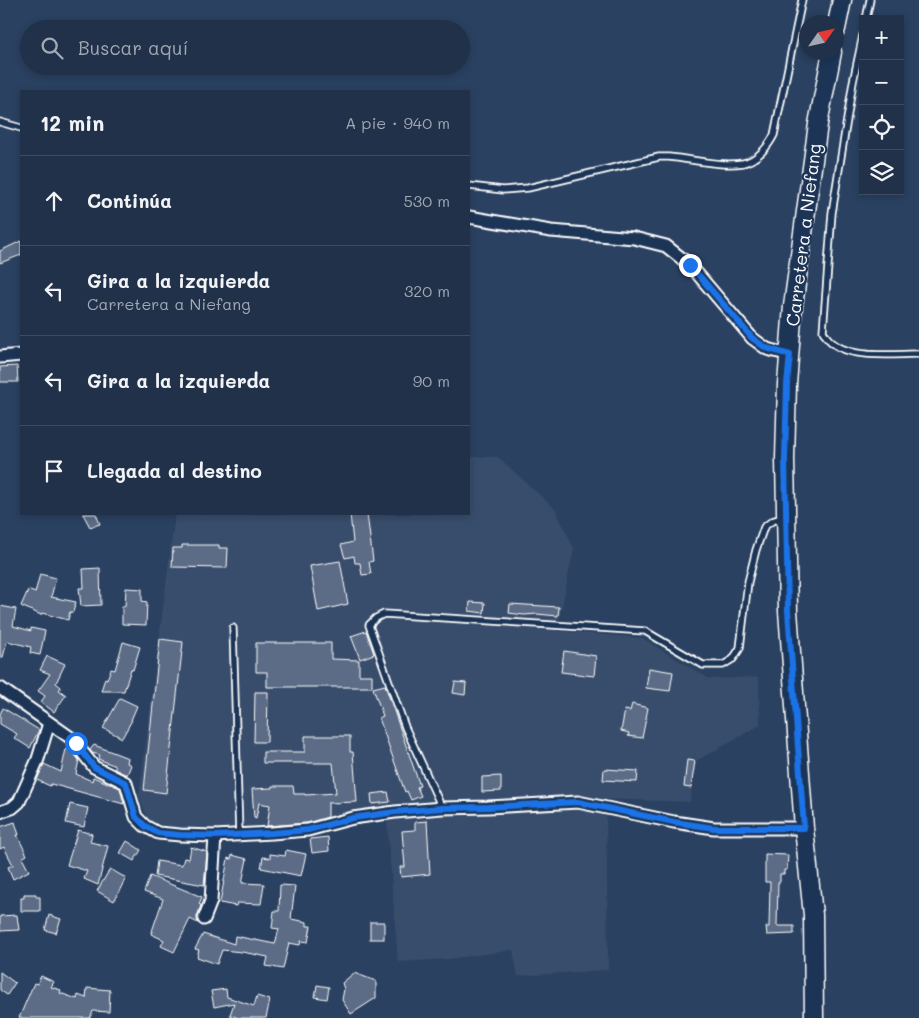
<!DOCTYPE html>
<html lang="es">
<head>
<meta charset="utf-8">
<style>
  body { margin:0; font-family:Mali,sans-serif; background:#283950; color:#f1f3f6 }
  .controls { position:absolute; right:15px; top:15px; display:grid; overflow:hidden; border-radius:0px; box-shadow:0 2px 8px #0003 }
  .controls button { width:45px; height:45px; display:grid; place-items:center; padding:0; border:0; border-bottom:1px solid #3d4c61; background:#203149; color:#f1f3f6; font:25px sans-serif }
  .compass { position:absolute; left:799px; top:15px; width:45px; height:45px; border-radius:50%; background:#203149; box-shadow:0 2px 8px #0003; rotate:56deg }
  .stop { position:absolute; width:15px; height:15px; margin:-11px; border:4px solid #1a73e8; border-radius:50%; background:#fff }
  .stop.end { background:#1a73e8; border-color:#fff; box-shadow:0 1px 5px #0008 }
  .list { margin:0; padding:0; list-style:none }
  h2 { display:flex; justify-content:space-between; align-items:center; height:65px; margin:0; padding:0 20px; font-size:21px }
  h2 small { font-size:16px; font-weight:400; color:#a2a9b4 }
  .list li { display:grid; grid-template-columns:32px 1fr auto; gap:15px; align-items:center; box-sizing:border-box; height:90px; padding:0 20px; border-top:1px solid #3d4c61 }
  .list b { display:block; font-size:19px; white-space:nowrap }
  .list p { margin:0; font-size:16px; white-space:nowrap; color:#a2a9b4 }
  .list em { font-size:16px; font-style:normal; color:#a2a9b4 }
  .icon { flex:none; width:28px; height:28px; fill:none; stroke:currentColor; stroke-width:2; stroke-linecap:round; stroke-linejoin:round }
  .map { position:relative; flex:none; width:919px; height:1018px; overflow:hidden }
  .search { position:absolute; background:#203149; box-shadow:0 2px 8px #0003; left:20px; top:20px; width:450px; height:55px; display:flex; align-items:center; gap:12px; box-sizing:border-box; padding:0 18px; border-radius:28px; color:#a2a9b4; font-size:19px }
  .panel { position:absolute; background:#203149; box-shadow:0 2px 8px #0003; left:20px; top:90px; width:450px; height:425px; border-radius:0px }
  .map>svg:first-child { display:block }
</style>
</head>
<body>
<div class="map">
<svg width="919" height="1018" viewBox="0 0 919 1018">
  <rect width="100%" height="100%" fill="#2a4161"/>
  <filter id="ink" filterUnits="userSpaceOnUse"><feTurbulence type="fractalNoise" baseFrequency=".02" numOctaves="2"/><feDisplacementMap in="SourceGraphic" scale="10" xChannelSelector="R" yChannelSelector="G"/><feConvolveMatrix kernelMatrix="1 2 1 2 8 2 1 2 1" color-interpolation-filters="sRGB"/></filter>
  <g filter="url(#ink)">
    <!-- built -->
    <path fill="#394e6c" d="M469 457H498L555 509 574 548 557 631 642 638 709 679 759 677 760 725 696 761 690 802 606 799 608 970 518 976 513 950 448 959 398 962 387 821 254 829H182L149 822 139 796 175 514H469Z"/>
    <!-- building -->
    <g fill="#5b6c86" stroke="#fff">
      <path d="M21 241V255L0 263V251Z"/>
      <path d="M17 366 18 382H0V367Z"/>
      <path d="M83 514H96L100 524 90 527Z"/>
      <path d="M350 514H367L373 561 369 562 371 574 362 575 360 563H355L354 556 345 558 341 545 353 542Z"/>
      <path d="M182 545H219V548H228L227 568 172 567 173 548H182Z"/>
      <path d="M340 561 348 604 318 611 310 566Z"/>
      <path d="M100 568 101 605 81 606 79 588H84L83 569Z"/>
      <path d="M40 574 56 578 51 597 76 602 73 612H70L68 620 42 613 41 615 21 606 28 590 35 593Z"/>
      <path d="M126 588 142 589V601L147 602 146 625 122 624V606L125 607Z"/>
      <path d="M470 602 485 603 484 613 469 611Z"/>
      <path d="M510 604 559 607 558 616 537 614 524 615 509 613Z"/>
      <path d="M0 606 16 609 13 626 31 631V628L45 631 40 655 30 653 31 647 7 641 3 657H0Z"/>
      <path d="M366 631 374 654 360 659 351 636Z"/>
      <path d="M160 639 183 642 166 793 144 790Z"/>
      <path d="M123 642 140 647 133 670 131 669 124 691H101L105 678 107 679 111 669 115 670Z"/>
      <path d="M256 643H331V659L359 660V675H372V687H267V672H256Z"/>
      <path d="M564 651 596 656 594 676 561 672Z"/>
      <path d="M47 656 65 664 56 683 61 687 59 690 66 695 54 712 41 702 45 696 38 691 50 674 40 670Z"/>
      <path d="M649 668 673 672 670 691 646 688Z"/>
      <path d="M455 682 466 683 465 695 453 693Z"/>
      <path d="M385 685 420 786 417 787 421 796 411 800 407 791 405 792 379 718 383 716 373 688Z"/>
      <path d="M255 692H268L267 742H254Z"/>
      <path d="M120 698 137 706 131 720H132L122 738 103 728Z"/>
      <path d="M632 704 648 708 642 738 628 736 629 733 621 731 625 710 630 711Z"/>
      <path d="M3 708 39 730 30 748 14 738 17 734 0 724V714Z"/>
      <path d="M305 736H350V752H353L357 802 328 803V817L307 823 267 826 270 805 259 803 256 818 254 817 252 789 272 788V786H293L294 794H305V795L336 793 333 763H263V752H305Z"/>
      <path d="M94 745 128 758 127 763 131 765 127 775 114 769 116 766 98 759 100 755 92 753 90 750Z"/>
      <path d="M66 749 71 750 79 760 76 774 92 781 93 777 120 788 124 804 51 784 50 786 37 780 44 764 61 772Z"/>
      <path d="M687 760 695 761 691 788 684 787Z"/>
      <path d="M604 769 638 771 637 782 603 780Z"/>
      <path d="M501 776V791L482 792V777Z"/>
      <path d="M388 792 390 802 372 804 371 794Z"/>
      <path d="M70 804 88 808 84 827 66 823Z"/>
      <path d="M427 821 430 874 401 877 400 867H405L402 831 415 830V822Z"/>
      <path d="M15 822 19 835H17L27 855 22 858 29 871 13 879 8 867 13 865 4 847 0 849V827Z"/>
      <path d="M78 830 92 834 90 842 108 846 98 885 84 879 87 871 67 865Z"/>
      <path d="M328 837 329 851 312 853 310 839Z"/>
      <path d="M127 841 141 850 134 861 120 853Z"/>
      <path d="M191 847 207 852 204 885 155 876 157 861 182 865 184 858 189 859Z"/>
      <path d="M286 850 306 854 301 876 261 868 263 857 270 858V854L285 856Z"/>
      <path d="M765 854 788 855 787 870H784V874H780V882H778L777 926H794V934L767 935 766 927H769L770 882H765Z"/>
      <path d="M232 855 247 859 242 883 264 884 261 904 237 903 236 906 220 903 228 858 231 859Z"/>
      <path d="M110 869 126 878 114 901 97 891Z"/>
      <path d="M150 876 202 897 199 904 201 905 197 917 198 923 190 919 174 952 161 946 164 940 151 934 163 899 144 892Z"/>
      <path d="M280 885 295 886 291 919 307 922V926H311L308 942 301 941 300 945 289 943 283 969 266 966 268 957 242 952 222 950 217 964 197 957 199 950 195 949 203 934 234 944 235 936 275 944 279 929 272 928 274 911H279Z"/>
      <path d="M24 894H36V897H40V911H21V898H24Z"/>
      <path d="M17 915 19 930 0 931V916Z"/>
      <path d="M49 915 61 919 56 933 45 930Z"/>
      <rect x="370" y="922" width="14" height="17"/>
      <path d="M0 972 15 983 7 995 0 990Z"/>
      <path d="M354 973 376 981V998L351 1014 342 1000 344 989 342 983Z"/>
      <path d="M41 976 54 982 51 987 61 990 60 993 77 999 78 995 86 998 87 988 110 990 109 1012 93 1011 90 1018H19L34 983 37 984Z"/>
      <path d="M317 985 329 987 327 999 315 997Z"/>
      <path d="M226 989 227 997 254 1006 257 996 270 1000 266 1018H239L230 1015 234 1003 214 1007 211 991Z"/>
    </g>
    <g fill="none" stroke-linecap="round" stroke-linejoin="round">
      <defs>
        <g id="service">
          <path d="M866 19 870 0"/>
          <path d="M863 35 853 82 832 213 823 331C838 362 889 354 919 354"/>
          <path d="M0 122 21 128"/>
          <path d="M469 186 503 190 528 188 659 157H669C691 159 721 167 743 163 757 160 768 147 774 135L802 0"/>
          <path d="M233 628 239 835"/>
          <path d="M442 808 405 727 369 625 376 618 384 614 645 631 703 665H723L733 659 740 648 748 582 756 550 764 527 772 521 784 517"/>
        </g>
        <g id="minor">
          <path d="M469 217 551 231 634 238 666 246 690 265 752 338 767 349 790 355"/>
          <path d="M0 357 21 355"/>
          <path d="M0 688 71 738 94 767 126 783 136 817 145 826 158 833 180 835 215 836 272 833 308 830 353 818 395 812 442 808 488 807 578 802 674 822 714 828H804"/>
          <path d="M0 812 12 808 19 802 38 759 49 723"/>
          <path d="M204 919 211 901 215 836"/>
        </g>
        <g id="primary">
          <path d="M836 29 842 0"/>
          <path d="M814 1018 813 915 804 828 788 611 785 459 787 384 793 306 818 124 832 52"/>
        </g>
      </defs>
      <!-- service casing -->
      <use href="#service" stroke="#fff" stroke-width="9"/>
      <!-- minor casing -->
      <use href="#minor" stroke="#fff" stroke-width="15"/>
      <!-- primary casing -->
      <use href="#primary" stroke="#fff" stroke-width="21"/>
      <!-- service -->
      <use href="#service" stroke="#1d3557" stroke-width="5.5"/>
      <!-- minor -->
      <use href="#minor" stroke="#1d3557" stroke-width="11"/>
      <!-- primary -->
      <use href="#primary" stroke="#1d3557" stroke-width="18"/>
    </g>
  </g>
  <g fill="none" stroke-linecap="round" stroke-linejoin="round" filter="url(#ink)">
    <!-- route -->
    <path stroke="#1a73e8" stroke-width="6" d="M76 743 94 767 126 783 136 817 145 826 158 833 180 835 215 836 272 833 308 830 353 818 395 812 442 808 488 807 578 802 674 822 714 828H804L788 611 785 459 787 384 790 355 766 348 752 338 690 265"/>
  </g>
  <g text-anchor="middle" stroke-width="4.5" stroke-linejoin="round" paint-order="stroke">
    <!-- street labels -->
    <g font-size="18" fill="#fff" stroke="#1d3557">
      <text transform="translate(804 235) rotate(-83)" y="6">Carretera a Niefang</text>
    </g>
  </g>
</svg>
<div class="controls">
<button>+</button>
<button>−</button>
<button><svg class="icon" aria-label="locate" viewBox="0 0 24 24"><circle cx="12" cy="12" r="6"/><path d="M12 2v4M12 18v4M2 12h4M18 12h4"/></svg></button>
<button><svg class="icon" aria-label="layers" viewBox="0 0 24 24"><path d="M12 4l9 5-9 5-9-5zM3 14l9 5 9-5"/></svg></button>
</div>
<svg class="compass" viewBox="-18 -18 36 36"><path d="M0-13l5 13h-10z" fill="#e53935"/><path d="M0 13l5-13h-10z" fill="#a2a9b4"/></svg>
<div class="stop" style="left:76px;top:743px"></div>
<div class="stop end" style="left:690px;top:265px"></div>
<div class="search"><svg class="icon" aria-label="search" viewBox="0 0 24 24"><circle cx="10" cy="10" r="6"/><path d="M15 15l6 6"/></svg>Buscar aquí</div>
<section class="panel">
<h2>12 min<small>A pie · 940 m</small></h2>
<ul class="list">
<li><svg class="icon" aria-label="ahead" viewBox="0 0 24 24"><path d="M12 20V5M6 11l6-6 6 6"/></svg><div><b>Continúa</b></div><em>530 m</em></li>
<li><svg class="icon" aria-label="left" viewBox="0 0 24 24"><path d="M17 20v-9H6M10 6l-5 5 5 5"/></svg><div><b>Gira a la izquierda</b><p>Carretera a Niefang</p></div><em>320 m</em></li>
<li><svg class="icon" aria-label="left" viewBox="0 0 24 24"><path d="M17 20v-9H6M10 6l-5 5 5 5"/></svg><div><b>Gira a la izquierda</b></div><em>90 m</em></li>
<li><svg class="icon" aria-label="arrive" viewBox="0 0 24 24"><path d="M6 21V4h12l-3 4 3 4H6"/></svg><div><b>Llegada al destino</b></div></li>
</ul>
</section>
</div>
</body>
</html>
